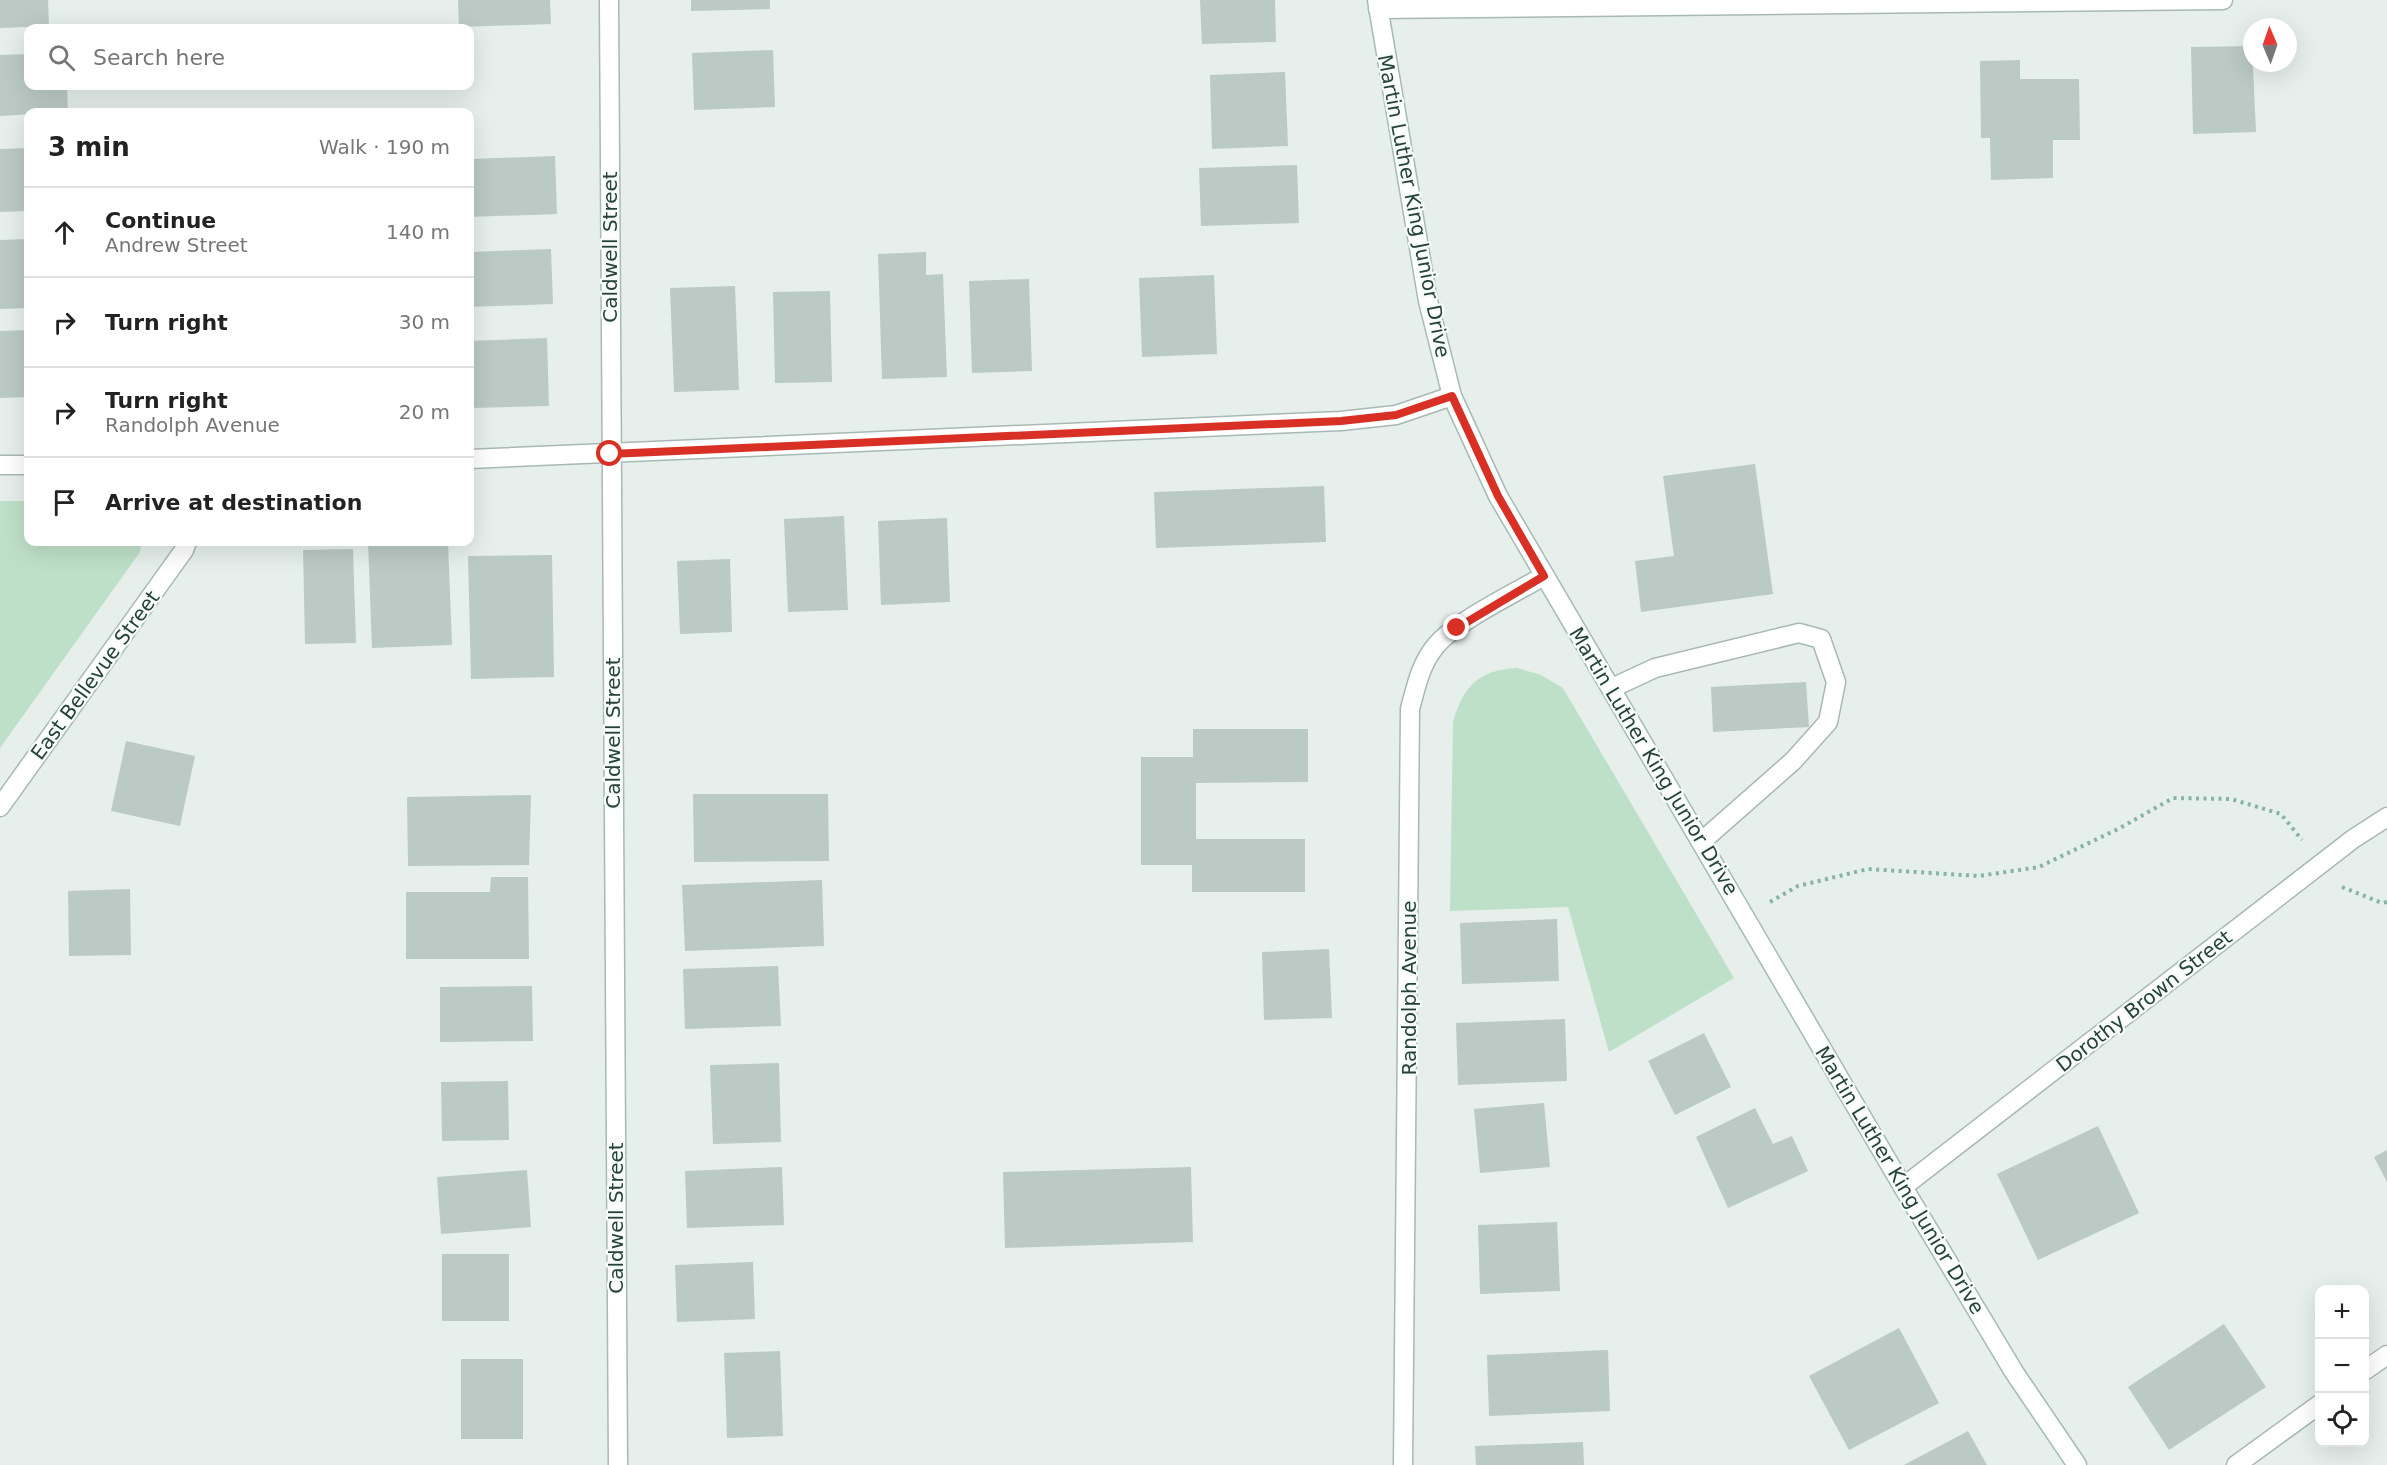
<!DOCTYPE html>
<html lang="en">
<head>
<meta charset="utf-8">
<style>
  body { margin:0; font-family:"DejaVu Sans",sans-serif; background:#f2f2f2; color:#222 }
  .controls { position:absolute; right:18px; bottom:18px; display:grid; overflow:hidden; border-radius:12px; box-shadow:0 6px 24px #0002 }
  .controls button { width:54px; height:54px; display:grid; place-items:center; padding:0; border:0; border-bottom:2px solid #e0e0e0; background:#fff; color:#222; font:30px sans-serif }
  .compass { position:absolute; left:2243px; top:18px; width:54px; height:54px; border-radius:50%; background:#fff; box-shadow:0 6px 24px #0002; rotate:358deg }
  .stop { position:absolute; width:18px; height:18px; margin:-14px; border:4px solid #d93025; border-radius:50%; background:#fff }
  .stop.end { background:#d93025; border-color:#fff; box-shadow:0 2px 6px #0008 }
  .list { margin:0; padding:0; list-style:none }
  h2 { display:flex; justify-content:space-between; align-items:center; height:78px; margin:0; padding:0 24px; font-size:26px }
  h2 small { font-size:20px; font-weight:400; color:#767676 }
  .list li { display:grid; grid-template-columns:39px 1fr auto; gap:18px; align-items:center; box-sizing:border-box; height:90px; padding:0 24px; border-top:2px solid #e0e0e0 }
  .list b { display:block; font-size:22px; white-space:nowrap }
  .list p { margin:0; font-size:20px; white-space:nowrap; color:#767676 }
  .list em { font-size:20px; font-style:normal; color:#767676 }
  .icon { flex:none; width:33px; height:33px; fill:none; stroke:currentColor; stroke-width:2; stroke-linecap:round; stroke-linejoin:round }
  .map { position:relative; flex:none; width:2387px; height:1465px; overflow:hidden }
  .search { position:absolute; background:#fff; box-shadow:0 6px 24px #0002; left:24px; top:24px; width:450px; height:66px; display:flex; align-items:center; gap:15px; box-sizing:border-box; padding:0 21px; border-radius:12px; color:#767676; font-size:22px }
  .panel { position:absolute; background:#fff; box-shadow:0 6px 24px #0002; left:24px; top:108px; width:450px; height:438px; border-radius:12px }
  .map>svg:first-child { display:block }
</style>
</head>
<body>
<div class="map">
<svg width="2387" height="1465" viewBox="0 0 2387 1465">
  <rect width="100%" height="100%" fill="#e6efeb"/>
  <!-- green -->
  <g fill="#bfe0c8">
    <path d="M0 501H28V542H141L140 552 0 748Z"/>
    <path d="M1517 668 1541 675 1563 688 1734 978 1609 1052 1568 907 1450 911 1453 722C1463 687 1478 670 1517 668Z"/>
  </g>
  <!-- building -->
  <g fill="#bbcac4">
    <path d="M0 0H48L49 26 0 28Z"/>
    <path d="M458 0H550L551 24 459 27Z"/>
    <path d="M691 0H770V9L691 11Z"/>
    <path d="M1200 0H1275L1276 42 1202 44Z"/>
    <path d="M2252 46 2256 132 2193 134 2191 47Z"/>
    <path d="M773 50 775 107 694 110 692 53Z"/>
    <path d="M28 54V86H67L68 112 0 116V55Z"/>
    <path d="M2020 60V79H2079L2080 140H2053V178L1991 180 1990 138H1981L1980 61Z"/>
    <path d="M1285 72 1288 146 1212 149 1210 75Z"/>
    <path d="M28 148V211L0 212V149Z"/>
    <path d="M555 156 557 214 470 217V159Z"/>
    <path d="M1297 165 1299 223 1201 226 1199 168Z"/>
    <path d="M28 239V308L0 309V240Z"/>
    <path d="M551 249 553 304 470 307V252Z"/>
    <path d="M926 252V275L943 274 947 377 882 379 878 254Z"/>
    <path d="M1214 275 1217 354 1142 357 1139 278Z"/>
    <path d="M1029 279 1032 371 972 373 969 281Z"/>
    <path d="M735 286 739 390 674 392 670 288Z"/>
    <path d="M830 291 832 382 775 383 773 292Z"/>
    <path d="M28 330V397L0 398V331Z"/>
    <path d="M547 338 549 406 470 408V341Z"/>
    <path d="M1755 464 1773 594 1641 612 1635 561 1674 556 1663 476Z"/>
    <path d="M1324 486 1326 542 1156 548 1154 492Z"/>
    <path d="M844 516 848 610 788 612 784 519Z"/>
    <path d="M947 518 950 602 881 605 878 521Z"/>
    <path d="M368 542H448L452 645 372 648Z"/>
    <path d="M353 549 356 643 305 644 303 550Z"/>
    <path d="M552 555 554 677 471 679 468 556Z"/>
    <path d="M730 559 732 632 680 634 677 561Z"/>
    <path d="M1806 682 1809 727 1713 732 1711 687Z"/>
    <path d="M1193 729H1308V782L1196 783V839H1305V892H1192V865H1141V757H1193Z"/>
    <path d="M126 741 195 756 180 826 111 811Z"/>
    <path d="M693 794H828L829 861 694 862Z"/>
    <path d="M531 795 529 865 408 866 407 797Z"/>
    <path d="M491 877H528L529 959H406V892H490Z"/>
    <path d="M822 880 824 946 685 951 682 885Z"/>
    <path d="M130 889 131 955 69 956 68 891Z"/>
    <path d="M1557 919 1559 981 1462 984 1460 923Z"/>
    <path d="M1329 949 1332 1018 1264 1020 1262 952Z"/>
    <path d="M778 966 781 1026 685 1029 683 969Z"/>
    <path d="M532 986 533 1041 440 1042V987Z"/>
    <path d="M1565 1019 1567 1081 1458 1085 1456 1023Z"/>
    <path d="M1704 1033 1731 1087 1675 1115 1648 1061Z"/>
    <path d="M779 1063 781 1142 713 1144 710 1065Z"/>
    <path d="M508 1081 509 1140 442 1141 441 1082Z"/>
    <path d="M1544 1103 1550 1167 1480 1173 1474 1109Z"/>
    <path d="M1755 1108 1773 1144 1792 1136 1808 1171 1728 1208 1696 1137Z"/>
    <path d="M2098 1126 2139 1213 2038 1260 1997 1174Z"/>
    <path d="M2387 1150V1182L2374 1157Z"/>
    <path d="M782 1167 784 1225 687 1228 685 1171Z"/>
    <path d="M1191 1167 1193 1242 1005 1248 1003 1172Z"/>
    <path d="M527 1170 531 1227 441 1234 437 1177Z"/>
    <path d="M1557 1222 1560 1291 1480 1294 1478 1225Z"/>
    <rect x="442" y="1254" width="67" height="67"/>
    <path d="M753 1262 755 1319 677 1322 675 1265Z"/>
    <path d="M2224 1324 2266 1387 2169 1450 2128 1387Z"/>
    <path d="M1899 1328 1939 1403 1849 1450 1809 1376Z"/>
    <path d="M1608 1350 1610 1411 1489 1416 1487 1355Z"/>
    <path d="M780 1351 783 1436 727 1438 724 1353Z"/>
    <rect x="461" y="1359" width="62" height="80"/>
    <path d="M1968 1431 1987 1465H1904Z"/>
    <path d="M1583 1442 1584 1465H1476L1475 1446Z"/>
  </g>
  <g fill="none" stroke-linecap="round" stroke-linejoin="round">
    <defs>
      <path id="service" d="M1612 688 1655 668 1799 633 1821 639 1836 682 1828 722 1793 761 1701 842"/>
      <g id="minor">
        <path d="M609 0 618 1465"/>
        <path d="M1378 9 2223 0"/>
        <path d="M470 459 1341 421 1396 415 1452 396"/>
        <path d="M0 465H28"/>
        <path d="M0 807 184 550 187 542"/>
        <path d="M1903 1187 2353 839 2387 817"/>
        <path d="M2364 1371 2387 1355"/>
        <path d="M2236 1465 2320 1404"/>
      </g>
      <path id="tertiary" d="M1403 1465 1410 709C1416 687 1420 666 1434 648 1452 623 1515 593 1544 576"/>
      <path id="secondary" d="M1377 0 1428 301 1452 396 1498 496 1903 1187 2014 1372 2077 1465"/>
    </defs>
    <!-- service casing -->
    <use href="#service" stroke="#a8b8b2" stroke-width="21"/>
    <!-- minor casing -->
    <use href="#minor" stroke="#a8b8b2" stroke-width="21"/>
    <!-- tertiary casing -->
    <use href="#tertiary" stroke="#a8b8b2" stroke-width="21"/>
    <!-- secondary casing -->
    <use href="#secondary" stroke="#a4bbb3" stroke-width="21"/>
    <!-- path -->
    <g stroke="#86b3a5" stroke-width="4" stroke-dasharray="3 4.5" stroke-linecap="butt">
      <path d="M2342 887 2382 903 2387 902"/>
      <path d="M1770 902 1798 886 1868 869 1979 876 2039 867 2120 828 2173 798 2231 799 2281 814 2302 840"/>
    </g>
    <!-- service -->
    <use href="#service" stroke="#fff" stroke-width="18"/>
    <!-- minor -->
    <use href="#minor" stroke="#fff" stroke-width="18"/>
    <!-- tertiary -->
    <use href="#tertiary" stroke="#fff" stroke-width="18"/>
    <!-- secondary -->
    <use href="#secondary" stroke="#fff" stroke-width="18"/>
  </g>
  <g fill="none" stroke-linecap="round" stroke-linejoin="round">
    <!-- route -->
    <path stroke="#d93025" stroke-width="8" d="M610 454 1341 421 1396 415 1452 396 1498 496 1544 576 1457 628"/>
  </g>
  <g text-anchor="middle" stroke-width="4.5" stroke-linejoin="round" paint-order="stroke">
    <!-- street labels -->
    <g font-size="20" fill="#24423a" stroke="#f7fbf9">
      <text transform="translate(1414 206) rotate(79)" y="7">Martin Luther King Junior Drive</text>
      <text transform="translate(610 247) rotate(-90)" y="7">Caldwell Street</text>
      <text transform="translate(95 675) rotate(-54)" y="7">East Bellevue Street</text>
      <text transform="translate(613 733) rotate(-90)" y="7">Caldwell Street</text>
      <text transform="translate(1654 761) rotate(59)" y="7">Martin Luther King Junior Drive</text>
      <text transform="translate(1409 988) rotate(-90)" y="7">Randolph Avenue</text>
      <text transform="translate(2144 1001) rotate(-38)" y="7">Dorothy Brown Street</text>
      <text transform="translate(1900 1180) rotate(59)" y="7">Martin Luther King Junior Drive</text>
      <text transform="translate(616 1218) rotate(-90)" y="7">Caldwell Street</text>
    </g>
  </g>
</svg>
<div class="controls">
<button>+</button>
<button>−</button>
<button><svg class="icon" aria-label="locate" viewBox="0 0 24 24"><circle cx="12" cy="12" r="6"/><path d="M12 2v4M12 18v4M2 12h4M18 12h4"/></svg></button>
</div>
<svg class="compass" viewBox="-18 -18 36 36"><path d="M0-13l5 13h-10z" fill="#e53935"/><path d="M0 13l5-13h-10z" fill="#767676"/></svg>
<div class="stop" style="left:610px;top:454px"></div>
<div class="stop end" style="left:1457px;top:628px"></div>
<div class="search"><svg class="icon" aria-label="search" viewBox="0 0 24 24"><circle cx="10" cy="10" r="6"/><path d="M15 15l6 6"/></svg>Search here</div>
<section class="panel">
<h2>3 min<small>Walk · 190 m</small></h2>
<ul class="list">
<li><svg class="icon" aria-label="ahead" viewBox="0 0 24 24"><path d="M12 20V5M6 11l6-6 6 6"/></svg><div><b>Continue</b><p>Andrew Street</p></div><em>140 m</em></li>
<li><svg class="icon" aria-label="right" viewBox="0 0 24 24"><path d="M7 20v-9h11M14 6l5 5-5 5"/></svg><div><b>Turn right</b></div><em>30 m</em></li>
<li><svg class="icon" aria-label="right" viewBox="0 0 24 24"><path d="M7 20v-9h11M14 6l5 5-5 5"/></svg><div><b>Turn right</b><p>Randolph Avenue</p></div><em>20 m</em></li>
<li><svg class="icon" aria-label="arrive" viewBox="0 0 24 24"><path d="M6 21V4h12l-3 4 3 4H6"/></svg><div><b>Arrive at destination</b></div></li>
</ul>
</section>
</div>
</body>
</html>
